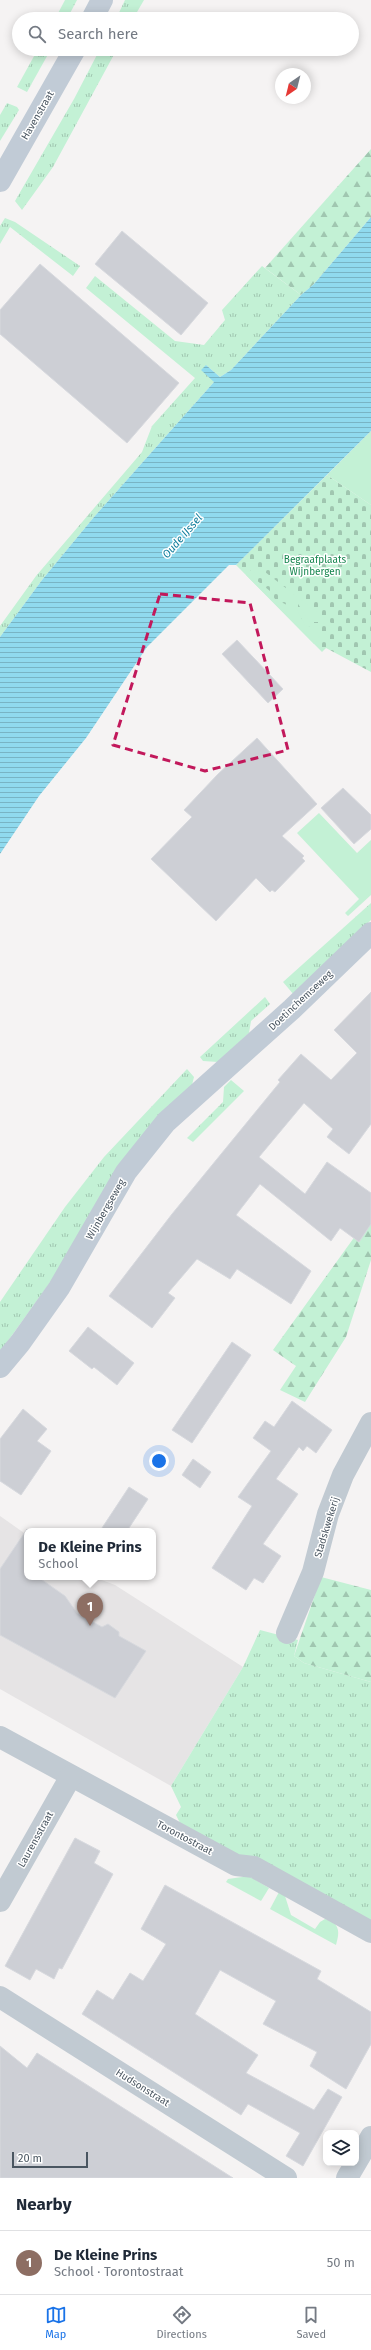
<!DOCTYPE html>
<html lang="en">
<head>
<meta charset="utf-8">
<style>
  body { margin:0; font-family:"Fira Sans",sans-serif; background:#f2f2f3; color:#1f2937 }
  .controls { position:absolute; right:12px; bottom:12px; display:grid; overflow:hidden; border-radius:8px; box-shadow:0 2px 10px #0003 }
  .controls button { width:36px; height:36px; display:grid; place-items:center; padding:0; border:0; border-bottom:1px solid #e0e1e3; background:#fff; color:#1f2937; font:20px sans-serif }
  .compass { position:absolute; left:275px; top:68px; width:36px; height:36px; border-radius:50%; background:#fff; box-shadow:0 2px 10px #0003; rotate:215deg }
  .scale { position:absolute; left:12px; bottom:10px; width:76px; box-sizing:border-box; padding-left:4px; border:2px solid #4a5661; border-top:0; font-size:11px; line-height:14px; white-space:nowrap; color:#4a5661; -webkit-text-stroke:3px #fff; paint-order:stroke }
  .you { position:absolute; left:159px; top:1461px; width:14px; height:14px; margin:-10px; border:3px solid #fff; border-radius:50%; background:#1a73e8; box-shadow:0 0 0 6px #1a73e833 }
  .badge { display:grid; place-items:center; width:26px; height:26px; border-radius:50%; background:#1a73e8; color:#fff; font-size:13px; font-weight:700 }
  .pin { position:absolute; translate:-50% -33px; filter:drop-shadow(0 1px 2px #0008) }
  .pin::after { content:''; position:absolute; top:21px; width:14px; height:12px; background:inherit; clip-path:polygon(0 0,100% 0,50% 100%) }
  .popup { position:absolute; left:24px; top:1528px; width:132px; height:52px; box-sizing:border-box; display:grid; place-content:center; border-radius:8px; background:#fff; filter:drop-shadow(0 1px 3px #0005); font-size:13px; white-space:nowrap; color:#747a83 }
  .popup b { font-size:15px; color:#1f2937 }
  .popup::after { content:''; position:absolute; left:50%; top:100%; margin-left:-8px; border:8px solid transparent; border-top-color:#fff }
  .list { margin:0; padding:0; list-style:none }
  h2 { display:flex; justify-content:space-between; align-items:center; height:52px; margin:0; padding:0 16px; font-size:17px }
  h2 small { font-size:13px; font-weight:400; color:#747a83 }
  .list li { display:grid; grid-template-columns:26px 1fr auto; gap:12px; align-items:center; box-sizing:border-box; height:64px; padding:0 16px; border-top:1px solid #e0e1e3 }
  .list b { display:block; font-size:15px; white-space:nowrap }
  .list p { margin:0; font-size:13px; white-space:nowrap; color:#747a83 }
  .list em { font-size:13px; font-style:normal; color:#747a83 }
  .icon { flex:none; width:22px; height:22px; fill:none; stroke:currentColor; stroke-width:2; stroke-linecap:round; stroke-linejoin:round }
  .map { position:relative; flex:none; width:371px; height:2178px; overflow:hidden }
  .search { position:absolute; background:#fff; box-shadow:0 2px 10px #0003; left:12px; right:12px; top:12px; height:44px; display:flex; align-items:center; gap:10px; box-sizing:border-box; padding:0 14px; border-radius:22px; color:#747a83; font-size:15px }
  .sheet { height:116px; background:#fff }
  nav { display:flex; justify-content:space-around; align-items:center; box-sizing:border-box; height:56px; border-top:1px solid #e0e1e3; background:#fff; font-size:11px; color:#747a83 }
  nav a { display:grid; justify-items:center; gap:2px }
  nav .on { color:#1a73e8 }
  .map>svg:first-child { display:block }
</style>
</head>
<body>
<div class="map">
<svg width="371" height="2178" viewBox="0 0 371 2178">
  <defs>
    <pattern id="grass-tufts" width="24" height="20" patternUnits="userSpaceOnUse"><rect width="24" height="20" fill="#c3f1d5"/><path d="M3 7l-1-3M5 7V3M7 7l1-3M15 17l-1-3M17 17v-4M19 17l1-3" fill="none" stroke="#a0c6b0"/></pattern>
    <pattern id="forest-firs" width="22" height="20" patternUnits="userSpaceOnUse"><rect width="22" height="20" fill="#c3f1d5"/><path d="M5 1l3.5 6h-7zM16 11l3.5 6h-7z" fill="#a0c6b0"/></pattern>
    <pattern id="cemetery-stones" width="16" height="16" patternUnits="userSpaceOnUse"><rect width="16" height="16" fill="#c3f1d5"/><path d="M2 7V4a2 2 0 0 1 4 0v3zM10 15v-3a2 2 0 0 1 4 0v3z" fill="#a0c6b0"/></pattern>
    <pattern id="water-rules" width="6" height="5" patternUnits="userSpaceOnUse"><rect width="6" height="5" fill="#90daee"/><path d="M0 2.5h6" fill="none" stroke="#78b4c4"/></pattern>
  </defs>
  <rect width="100%" height="100%" fill="#f5f3f3"/>
  <!-- education -->
  <path fill="#e6e4e5" d="M0 1516 27 1535V1577H94L115 1585 243 1667 171 1786 0 1689Z"/>
  <!-- grass -->
  <g fill="url(#grass-tufts)">
    <path d="M65 0H77L67 19H55Z"/>
    <path d="M125 0H144L133 19H116Z"/>
    <path d="M38 49H51L27 92 17 87Z"/>
    <path d="M100 49H117L53 167 22 210 15 201 74 99Z"/>
    <path d="M7 103 17 107 19 110 0 141V115Z"/>
    <path d="M5 218 15 222 80 266 73 276 10 227 0 244V226Z"/>
    <path d="M262 266 301 295 231 370 220 377 206 365 214 382 94 517 42 580 0 637V626L36 576 142 452 152 426 195 378 86 288 95 276 175 341 204 345 225 320 222 310Z"/>
    <path d="M371 903V920L294 995 283 982Z"/>
    <path d="M265 997 270 1004 251 1021 249 1033 218 1062 203 1061 200 1057Z"/>
    <path d="M187 1069 194 1077 192 1085 0 1352V1302L65 1207 104 1157Z"/>
    <path d="M231 1080 244 1091 193 1142 187 1138 223 1102 224 1087Z"/>
    <path d="M260 1630 298 1640 294 1656 304 1663 371 1682V1922L236 1855 181 1825 176 1815 181 1807 171 1786 243 1667Z"/>
  </g>
  <!-- forest -->
  <g fill="url(#forest-firs)">
    <path d="M371 149V217L314 284 301 295 265 268Z"/>
    <path d="M371 1214V1260L346 1337 305 1402 280 1390 296 1366 273 1350Z"/>
    <path d="M321 1577 371 1590V1682L304 1663 294 1656Z"/>
  </g>
  <!-- cemetery -->
  <path fill="url(#cemetery-stones)" d="M327 475 371 505V672L326 648 322 652 236 565Z"/>
  <!-- garden -->
  <g fill="#c3f1d5">
    <path d="M371 431V505L327 475Z"/>
    <path d="M256 565 335 626 334 629 322 622H310L298 604 278 594C275 586 263 578 257 571L254 573 255 579 270 591 275 599 297 610 305 625 319 629 321 635 314 644 246 575Z"/>
    <path d="M319 813 357 853 371 840V895L348 916 345 913 359 899 297 833Z"/>
    <path d="M249 1876 269 1888 261 1901 226 1882 228 1879Z"/>
    <path d="M279 1892 285 1896 291 1915 315 1929 320 1922 325 1919C340 1923 340 1932 336 1945L270 1909Z"/>
  </g>
  <!-- water -->
  <path fill="url(#water-rules)" d="M371 217V431L236 565H229L147 647 86 738 39 796 0 854V637L42 580 94 517 214 382 201 370 206 365 220 377 231 370 301 295 314 284Z"/>
  <!-- building -->
  <g fill="#cdcfd5" stroke="#d7d9de">
    <path d="M122 231 208 303 181 335 95 264Z"/>
    <path d="M40 264 179 383 127 443 0 334V310Z"/>
    <path d="M237 640 283 689 268 703 222 654Z"/>
    <path d="M257 738 317 804 282 836 304 856 302 858 305 861 275 892 272 890 270 892 256 878 216 921 151 859 192 817 184 810 218 774Z"/>
    <path d="M343 788 371 815V829L354 844 321 808Z"/>
    <path d="M371 992V1124L349 1154 327 1137 333 1129 304 1103 259 1157 305 1194 327 1162 371 1193V1224L359 1242 340 1228 331 1241 260 1184 236 1215 311 1271 291 1304 237 1269 230 1279 197 1259 168 1293 175 1298 152 1328 109 1296 172 1214 280 1082 278 1080 301 1054 331 1080 357 1053 334 1030Z"/>
    <path d="M88 1327 134 1363 117 1385 94 1367 92 1369 69 1351Z"/>
    <path d="M232 1342 251 1355 192 1443 172 1430Z"/>
    <path d="M292 1401 332 1430 316 1453 307 1446 303 1451 299 1447 276 1479 298 1494 263 1544 281 1556 263 1583 254 1578 246 1590 212 1568 252 1506 238 1497 271 1451 253 1438 265 1421 274 1427Z"/>
    <path d="M23 1409 47 1429 37 1441 51 1451 21 1495 0 1481V1439Z"/>
    <path d="M193 1459 211 1472 200 1488 182 1475Z"/>
    <path d="M129 1487 148 1499 127 1531H100Z"/>
    <path d="M27 1529V1577H38L65 1596 77 1613 102 1627 108 1624 119 1632V1636L146 1651 115 1698 0 1635V1569Z"/>
    <path d="M75 1838 100 1851 94 1863 113 1874 62 1969 59 1968 54 1979 36 1969 30 1980 5 1966Z"/>
    <path d="M165 1885 321 1971 317 1979 371 2012V2044L346 2089 310 2066 317 2052 263 2024 276 2001 220 1970 195 2014 258 2055 246 2073 314 2110 328 2089 342 2097 303 2166 286 2156 300 2133 248 2104 241 2115 82 2014 97 1990 113 2000 130 1973 143 1981 166 1944 141 1929Z"/>
    <path d="M0 2046 27 2068 37 2053 233 2178H0Z"/>
  </g>
  <g fill="none" stroke-linecap="round" stroke-linejoin="round">
    <!-- street -->
    <g stroke="#c1cad2" stroke-width="22">
      <path d="M287 1633 313 1572 328 1514 343 1475 371 1423"/>
      <path d="M0 1737 236 1865 254 1867 371 1932"/>
      <path d="M0 1901 71 1776"/>
      <path d="M0 1997 286 2178"/>
      <path d="M347 2178 371 2137"/>
    </g>
    <!-- secondary -->
    <g stroke="#c1cbd6" stroke-width="22">
      <path d="M92 19 102 0"/>
      <path d="M0 181 75 49"/>
      <path d="M0 1367 20 1343 59 1288 126 1172 166 1122 292 1009 371 933"/>
    </g>
  </g>
  <!-- marked area -->
  <path fill="none" stroke="#c2185b" stroke-width="3" stroke-dasharray="8 5" stroke-linejoin="round" d="M160 594 250 603 288 750 205 771 113 745Z"/>
  <g text-anchor="middle" stroke-width="3" stroke-linejoin="round" paint-order="stroke">
    <!-- street labels -->
    <g font-size="10" fill="#4a5661" stroke="#fff">
      <text transform="translate(37 115) rotate(-60)" y="4">Havenstraat</text>
      <text transform="translate(300 1000) rotate(-43)" y="4">Doetinchemseweg</text>
      <text transform="translate(105 1209) rotate(-60)" y="4">Wijnbergseweg</text>
      <text transform="translate(326 1527) rotate(-73)" y="4">Stadskwekerij</text>
      <text transform="translate(185 1837) rotate(28)" y="4">Torontostraat</text>
      <text transform="translate(35 1839) rotate(-61)" y="4">Laurensstraat</text>
      <text transform="translate(143 2087) rotate(32)" y="4">Hudsonstraat</text>
    </g>
    <!-- park labels -->
    <g font-size="10" fill="#17864f" stroke="#fff">
      <text x="315" y="563">Begraafplaats<tspan x="315" dy="12">Wijnbergen</tspan></text>
    </g>
    <!-- water labels -->
    <g font-size="11" font-style="italic" fill="#0c7c9b" stroke="#fff">
      <text transform="translate(182 536) rotate(-49)" y="4">Oude IJssel</text>
    </g>
  </g>
</svg>
<div class="controls">
<button><svg class="icon" aria-label="layers" viewBox="0 0 24 24"><path d="M12 4l9 5-9 5-9-5zM3 14l9 5 9-5"/></svg></button>
</div>
<svg class="compass" viewBox="-18 -18 36 36"><path d="M0-13l5 13h-10z" fill="#e53935"/><path d="M0 13l5-13h-10z" fill="#747a83"/></svg>
<div class="scale">20 m</div>
<div class="you"></div>
<div class="pin badge" style="left:90px;top:1626px;background:#8d6e63">1</div>
<div class="popup"><b>De Kleine Prins</b>School</div>
<div class="search"><svg class="icon" aria-label="search" viewBox="0 0 24 24"><circle cx="10" cy="10" r="6"/><path d="M15 15l6 6"/></svg>Search here</div>
</div>
<section class="sheet">
<h2>Nearby<small></small></h2>
<ul class="list">
<li><span class="badge" style="background:#8d6e63">1</span><div><b>De Kleine Prins</b><p>School · Torontostraat</p></div><em>50 m</em></li>
</ul>
</section>
<nav>
<a class="on"><svg class="icon" aria-label="map" viewBox="0 0 24 24"><path d="M3 6l6-2 6 2 6-2v14l-6 2-6-2-6 2zM9 4v14M15 6v14"/></svg>Map</a>
<a><svg class="icon" aria-label="directions" viewBox="0 0 24 24"><path d="M12 3l9 9-9 9-9-9zM9 14v-3h6M13 9l2 2-2 2"/></svg>Directions</a>
<a><svg class="icon" aria-label="saved" viewBox="0 0 24 24"><path d="M7 4h10v16l-5-4-5 4z"/></svg>Saved</a>
</nav>
</body>
</html>
